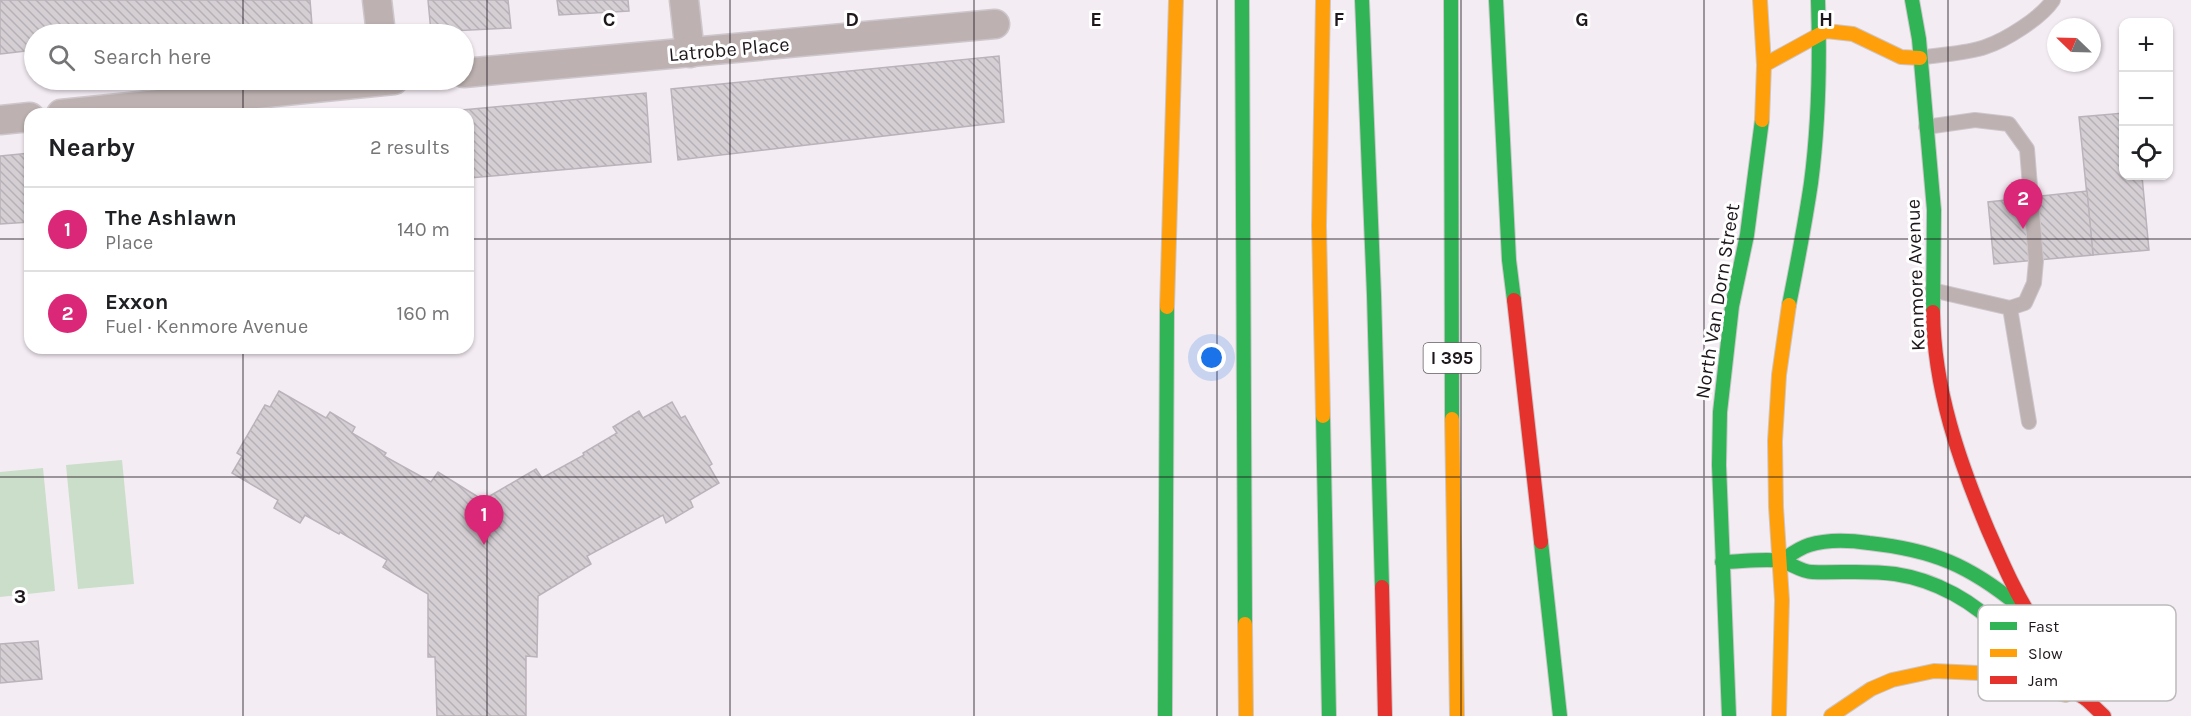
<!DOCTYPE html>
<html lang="en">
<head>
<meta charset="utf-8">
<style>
  body { margin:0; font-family:Karla,sans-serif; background:#f2f2f2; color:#202124 }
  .controls { position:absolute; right:18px; top:18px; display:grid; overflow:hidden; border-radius:12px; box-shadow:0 2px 4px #0004 }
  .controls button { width:54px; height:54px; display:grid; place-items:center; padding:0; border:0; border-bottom:2px solid #e0e0e0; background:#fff; color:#202124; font:30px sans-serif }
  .compass { position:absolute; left:2047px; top:18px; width:54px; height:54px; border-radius:50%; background:#fff; box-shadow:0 2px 4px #0004; rotate:293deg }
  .you { position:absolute; left:1212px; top:358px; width:21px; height:21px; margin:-15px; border:4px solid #fff; border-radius:50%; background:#1a73e8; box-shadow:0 0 0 9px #1a73e833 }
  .badge { display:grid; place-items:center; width:39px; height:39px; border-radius:50%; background:#db2777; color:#fff; font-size:20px; font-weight:700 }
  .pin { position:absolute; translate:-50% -50px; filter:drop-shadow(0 2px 3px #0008) }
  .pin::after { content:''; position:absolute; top:32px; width:21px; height:18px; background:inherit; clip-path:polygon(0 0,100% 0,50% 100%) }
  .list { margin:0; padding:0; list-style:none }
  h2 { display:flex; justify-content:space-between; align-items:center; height:78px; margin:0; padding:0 24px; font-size:26px }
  h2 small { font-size:20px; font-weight:400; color:#757577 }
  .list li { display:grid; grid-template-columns:39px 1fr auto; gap:18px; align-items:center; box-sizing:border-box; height:84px; padding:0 24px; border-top:2px solid #e0e0e0 }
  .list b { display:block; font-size:22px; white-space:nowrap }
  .list p { margin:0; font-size:20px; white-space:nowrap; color:#757577 }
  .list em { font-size:20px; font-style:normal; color:#757577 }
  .icon { flex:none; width:33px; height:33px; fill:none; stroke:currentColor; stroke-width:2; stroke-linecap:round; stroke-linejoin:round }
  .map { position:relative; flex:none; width:2191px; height:716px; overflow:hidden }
  .search { position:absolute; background:#fff; box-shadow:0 2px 4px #0004; left:24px; top:24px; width:450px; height:66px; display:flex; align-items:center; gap:15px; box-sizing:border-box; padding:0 21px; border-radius:33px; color:#757577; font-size:22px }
  .panel { position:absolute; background:#fff; box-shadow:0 2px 4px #0004; left:24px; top:108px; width:450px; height:246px; border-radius:18px }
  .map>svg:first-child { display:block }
</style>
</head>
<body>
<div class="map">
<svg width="2191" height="716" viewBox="0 0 2191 716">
  <defs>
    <pattern id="building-back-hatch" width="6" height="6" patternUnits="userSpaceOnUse" patternTransform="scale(1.5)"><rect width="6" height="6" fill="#d5cfd4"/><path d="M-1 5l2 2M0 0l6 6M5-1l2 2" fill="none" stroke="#b6b1b6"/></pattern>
  </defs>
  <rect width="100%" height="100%" fill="#f4ecf3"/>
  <!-- green -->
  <g fill="#cadeca">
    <path d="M122 460 134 584 78 589 66 465Z"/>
    <path d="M43 468 55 591 0 597V472Z"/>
  </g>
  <!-- building -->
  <g fill="url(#building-back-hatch)" stroke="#bab3b9" stroke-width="1.5">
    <path d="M0 0H310L312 25 212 34H34V50L0 54Z"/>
    <path d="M428 0H508L511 28 431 32Z"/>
    <path d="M557 0H628L629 11 559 15Z"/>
    <path d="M999 56 1004 122 678 160 671 89Z"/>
    <path d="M646 93 651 162 469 178 468 114H462V110Z"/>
    <path d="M2124 113V176H2142L2149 250 2093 255 2079 117Z"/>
    <path d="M30 153V222L0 224V156Z"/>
    <path d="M2087 191 2093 255 1994 264 1988 202Z"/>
    <path d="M279 391 326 418 330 412 355 427 352 433 386 453 384 456 431 482 438 472 483 500 536 469 542 478 584 455 583 453 617 433 613 427 639 411 643 418 672 402 681 418 685 416 712 464 709 466 719 483 690 500 693 507 666 523 663 515 587 556 591 564 538 596 537 657 526 656V716H437L435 657H428V594L383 567 387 560 340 532 339 534 305 515 300 523 274 508 278 500 232 473 242 456 237 453 265 405 270 407Z"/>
    <path d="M38 641 42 679 0 683V644Z"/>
  </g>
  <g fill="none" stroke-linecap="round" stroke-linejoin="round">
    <defs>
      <g id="lane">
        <path d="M1920 58C1941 54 1965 54 1985 47 2006 40 2041 18 2053 0"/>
        <path d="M1926 127 1975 120 2009 124 2027 149 2036 261 2034 283 2025 303 2010 308"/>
        <path d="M1932 290 2010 308 2029 422"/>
      </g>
      <g id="street">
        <path d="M377 0 381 34"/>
        <path d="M684 0 690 53"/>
        <path d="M464 73 995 24"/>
        <path d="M61 114 394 80"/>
        <path d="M0 120 30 117"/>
      </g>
      <g id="fast">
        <path d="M1242 0 1245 624"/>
        <path d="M1362 0 1374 295 1382 587"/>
        <path d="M1451 0 1452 419"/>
        <path d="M1496 0 1509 260 1514 300"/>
        <path d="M1912 0 1919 39 1934 210 1933 312"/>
        <path d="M1789 305C1797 265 1805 224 1811 183 1819 122 1820 61 1818 0"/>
        <path d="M1323 416 1329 716"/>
        <path d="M1541 542 1560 716"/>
        <path d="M1781 561C1790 555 1799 548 1809 545 1828 539 1849 540 1869 543 1933 550 1969 565 2019 606"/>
        <path d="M1722 562C1738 562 1767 558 1782 561 1792 564 1802 572 1812 572 1840 573 1868 570 1895 574 1936 580 1975 602 2003 632"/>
        <path d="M2036 625 2086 699"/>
        <path d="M1165 716 1167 307"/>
        <path d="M1729 716 1719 465 1720 412 1732 306 1747 235 1762 120"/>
      </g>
      <g id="slow">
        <path d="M1760 0 1764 65 1762 120"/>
        <path d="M1764 65 1826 31 1853 34 1901 57 1920 58"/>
        <path d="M1167 307 1176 0"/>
        <path d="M1323 416 1319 226 1323 0"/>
        <path d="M1452 419 1457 716"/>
        <path d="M1245 624 1246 716"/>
        <path d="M1779 716 1782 600 1776 507 1775 441 1779 375 1789 305"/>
        <path d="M1831 716 1871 689 1892 680 1934 671 1979 673 2066 695"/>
      </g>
      <g id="jam">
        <path d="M1514 300 1541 542"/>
        <path d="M1933 312C1934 389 1959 461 1988 530 2002 562 2016 595 2036 625"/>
        <path d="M1382 587 1385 716"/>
        <path d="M2003 632 2036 667 2086 699 2104 716"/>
      </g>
    </defs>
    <!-- lane casing -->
    <use href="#lane" stroke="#cdc7cc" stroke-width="16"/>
    <!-- street casing -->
    <use href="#street" stroke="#cdc7cc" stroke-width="31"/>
    <!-- fast casing -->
    <use href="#fast" stroke="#cdc7cc" stroke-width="16"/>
    <!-- slow casing -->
    <use href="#slow" stroke="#cdc7cc" stroke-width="16"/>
    <!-- jam casing -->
    <use href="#jam" stroke="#cdc7cc" stroke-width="16"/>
    <!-- lane -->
    <use href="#lane" stroke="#bdb1b1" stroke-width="14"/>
    <!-- street -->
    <use href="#street" stroke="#bdb1b1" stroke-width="28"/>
    <!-- fast -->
    <use href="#fast" stroke="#30b455" stroke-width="14"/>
    <!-- slow -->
    <use href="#slow" stroke="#ff9f0a" stroke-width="14"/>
    <!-- jam -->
    <use href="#jam" stroke="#e5322d" stroke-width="14"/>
  </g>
  <!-- grid -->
  <path fill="none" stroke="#1e181d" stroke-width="1.5" stroke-opacity="0.55" d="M243 0V34M487 0V716M730 0V716M974 0V716M1217 0V716M1461 0V716M1704 0V716M1948 0V716M243 80V114M0 239H30M468 239H2191M243 348V716M0 477H2191"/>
  <g text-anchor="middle" stroke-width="6" stroke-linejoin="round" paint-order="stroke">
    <!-- shield labels -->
    <rect fill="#fff" stroke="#625d61" stroke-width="1.5" x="1423.5" y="343" width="57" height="30" rx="4.5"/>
    <g font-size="18" font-weight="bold" fill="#1e181d">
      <text x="1452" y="364">I 395</text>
    </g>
    <!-- street labels -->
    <g font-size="20" fill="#1e181d" stroke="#fff">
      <text transform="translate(729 49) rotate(-5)" y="7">Latrobe Place</text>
      <text transform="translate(1915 275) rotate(-92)" y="7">Kenmore Avenue</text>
      <text transform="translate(1717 301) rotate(-81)" y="7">North Van Dorn Street</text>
    </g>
  </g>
  <!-- legend -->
  <rect x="1978" y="605" width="198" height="96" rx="9" fill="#fff" stroke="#bcbabb" stroke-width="1.5"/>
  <rect x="1990" y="622" width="27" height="8" fill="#30b455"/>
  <rect x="1990" y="649" width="27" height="8" fill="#ff9f0a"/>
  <rect x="1990" y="676" width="27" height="8" fill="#e5322d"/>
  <g font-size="16" fill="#1e181d">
    <text x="2028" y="632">Fast</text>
    <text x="2028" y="659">Slow</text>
    <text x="2028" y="686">Jam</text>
  </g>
  <g font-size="20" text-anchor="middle" font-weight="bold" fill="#1e181d" stroke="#fff" stroke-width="6" stroke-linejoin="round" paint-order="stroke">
    <text x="609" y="26">C</text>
    <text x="852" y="26">D</text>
    <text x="1096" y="26">E</text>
    <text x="1339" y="26">F</text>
    <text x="1582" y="26">G</text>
    <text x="1826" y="26">H</text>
    <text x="20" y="603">3</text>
  </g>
</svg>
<div class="controls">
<button>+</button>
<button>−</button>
<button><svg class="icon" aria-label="locate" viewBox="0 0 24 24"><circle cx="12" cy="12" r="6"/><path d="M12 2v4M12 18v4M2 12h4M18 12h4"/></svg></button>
</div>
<svg class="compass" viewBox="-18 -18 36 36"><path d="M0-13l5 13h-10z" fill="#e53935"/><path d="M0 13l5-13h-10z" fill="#757577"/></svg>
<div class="you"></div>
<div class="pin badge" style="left:484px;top:545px">1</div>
<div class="pin badge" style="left:2023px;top:229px">2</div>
<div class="search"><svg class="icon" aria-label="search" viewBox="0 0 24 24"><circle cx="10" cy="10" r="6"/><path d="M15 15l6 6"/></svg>Search here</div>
<section class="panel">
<h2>Nearby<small>2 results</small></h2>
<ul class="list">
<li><span class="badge">1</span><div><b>The Ashlawn</b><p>Place</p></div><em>140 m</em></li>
<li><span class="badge">2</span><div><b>Exxon</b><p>Fuel · Kenmore Avenue</p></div><em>160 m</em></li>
</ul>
</section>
</div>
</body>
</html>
